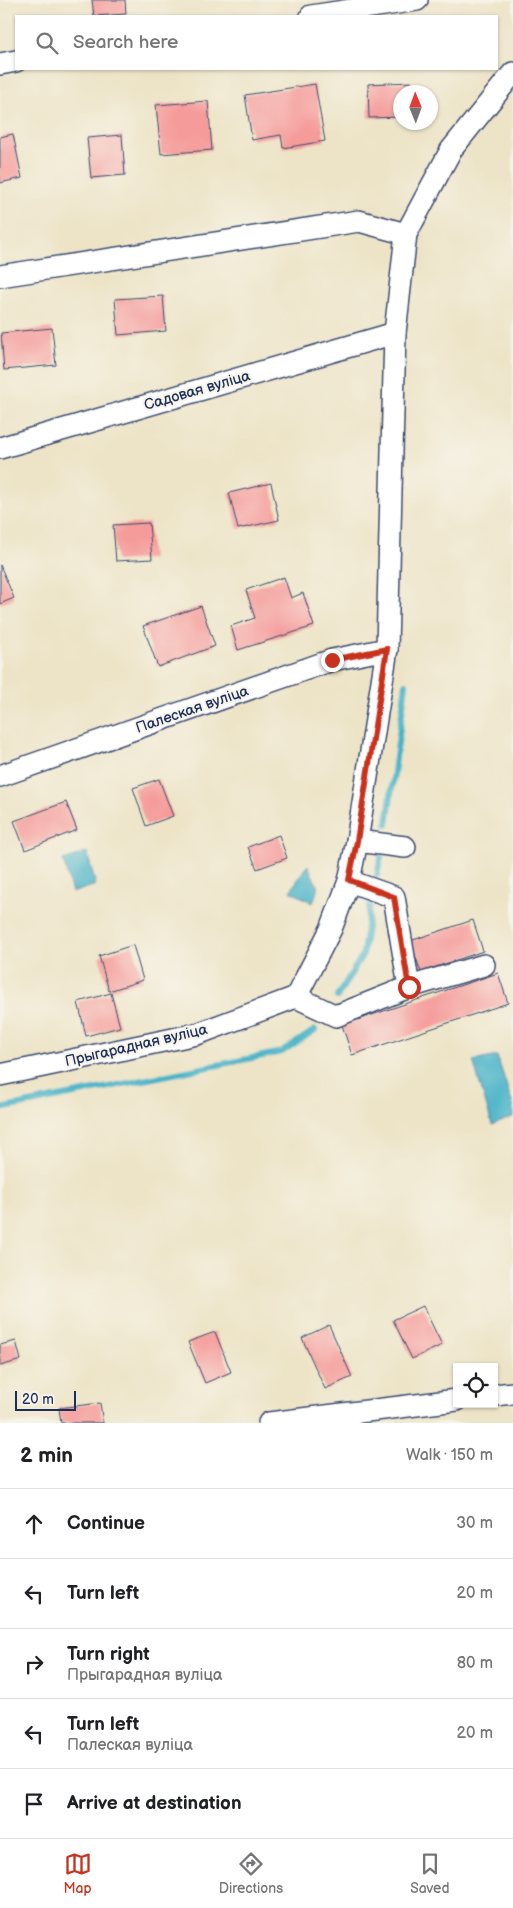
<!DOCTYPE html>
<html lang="en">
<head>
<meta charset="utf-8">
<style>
  body { margin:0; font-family:"Balsamiq Sans",sans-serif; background:#f6f6f6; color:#202124 }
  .controls { position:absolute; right:15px; bottom:15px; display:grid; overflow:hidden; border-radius:0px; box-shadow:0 1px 4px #0004 }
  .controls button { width:45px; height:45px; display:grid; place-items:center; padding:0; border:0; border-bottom:1px solid #e0e0e0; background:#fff; color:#202124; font:25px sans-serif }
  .compass { position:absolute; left:393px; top:85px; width:45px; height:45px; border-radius:50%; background:#fff; box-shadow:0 1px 4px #0004; rotate:359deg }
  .scale { position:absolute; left:15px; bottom:12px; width:61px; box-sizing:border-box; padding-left:5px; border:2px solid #1b2f5e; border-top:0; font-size:14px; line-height:18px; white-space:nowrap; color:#1b2f5e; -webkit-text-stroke:4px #f7f3e8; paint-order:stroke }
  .stop { position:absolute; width:15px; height:15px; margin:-11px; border:4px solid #c8321e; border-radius:50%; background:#fff }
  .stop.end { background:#c8321e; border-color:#fff; box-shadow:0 1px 5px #0008 }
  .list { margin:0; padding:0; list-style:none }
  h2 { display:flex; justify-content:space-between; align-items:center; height:65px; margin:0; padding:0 20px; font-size:21px }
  h2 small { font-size:16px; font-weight:400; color:#757577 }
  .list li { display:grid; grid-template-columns:32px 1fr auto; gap:15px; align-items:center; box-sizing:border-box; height:70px; padding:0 20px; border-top:1px solid #e0e0e0 }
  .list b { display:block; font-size:19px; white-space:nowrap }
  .list p { margin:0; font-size:16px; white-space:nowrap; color:#757577 }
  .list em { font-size:16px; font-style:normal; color:#757577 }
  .icon { flex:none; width:28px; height:28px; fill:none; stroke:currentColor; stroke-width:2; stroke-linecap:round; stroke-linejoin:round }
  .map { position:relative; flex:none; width:513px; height:1423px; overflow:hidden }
  .search { position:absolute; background:#fff; box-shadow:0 1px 4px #0004; left:15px; right:15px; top:15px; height:55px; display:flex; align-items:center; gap:12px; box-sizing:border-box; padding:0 18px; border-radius:0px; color:#757577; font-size:19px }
  .sheet { height:415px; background:#fff }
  nav { display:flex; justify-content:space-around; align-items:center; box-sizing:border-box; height:70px; border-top:1px solid #e0e0e0; background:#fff; font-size:14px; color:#757577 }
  nav a { display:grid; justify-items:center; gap:2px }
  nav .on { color:#c8321e }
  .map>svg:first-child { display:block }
</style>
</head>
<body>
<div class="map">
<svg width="513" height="1423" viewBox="0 0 513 1423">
  <rect width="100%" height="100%" fill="#f7f3e8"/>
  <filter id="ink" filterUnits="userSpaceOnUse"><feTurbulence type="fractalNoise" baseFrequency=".02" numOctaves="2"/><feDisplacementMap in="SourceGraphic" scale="10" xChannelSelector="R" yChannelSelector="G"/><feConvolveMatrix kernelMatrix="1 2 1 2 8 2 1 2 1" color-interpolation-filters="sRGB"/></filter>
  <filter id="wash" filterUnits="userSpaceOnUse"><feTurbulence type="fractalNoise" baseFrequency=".0096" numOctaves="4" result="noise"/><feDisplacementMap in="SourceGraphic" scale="20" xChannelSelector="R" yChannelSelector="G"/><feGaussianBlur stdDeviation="1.12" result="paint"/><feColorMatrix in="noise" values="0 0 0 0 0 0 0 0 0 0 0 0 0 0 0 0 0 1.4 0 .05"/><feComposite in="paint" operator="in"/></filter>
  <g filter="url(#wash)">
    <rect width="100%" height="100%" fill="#ede4c7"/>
    <!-- water -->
    <g fill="#4ab4c8" stroke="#327293">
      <path d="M87 852 96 885 72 893 63 860Z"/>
      <path d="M308 865 318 888 313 903 290 891Z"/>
      <path d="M497 1056 513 1105V1117L492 1125 473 1061Z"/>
    </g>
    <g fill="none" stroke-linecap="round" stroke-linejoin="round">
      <!-- stream -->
      <g stroke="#4ab4c8" stroke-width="6">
        <path d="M387 824 406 684"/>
        <path d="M377 875 381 857"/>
        <path d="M337 997 363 954 370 905"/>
        <path d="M0 1109 282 1052 315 1030"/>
      </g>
    </g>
    <g id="blocks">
      <!-- building -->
      <g fill="#f59c9b">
        <path d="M92 0H125L126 14 94 16Z"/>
        <path d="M411 82V92H400V117L369 118 368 84Z"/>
        <path d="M315 84 325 141 283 148 281 135 252 140 245 95Z"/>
        <path d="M208 101 212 150 161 154 156 105Z"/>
        <path d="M13 134 22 178 0 183V137Z"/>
        <path d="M122 135 125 175 91 178 87 138Z"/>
        <path d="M163 296 166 331 118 335 115 299Z"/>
        <path d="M52 328 56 365 4 370 1 333Z"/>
        <path d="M271 483 279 520 238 529 229 493Z"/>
        <path d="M149 523 152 559 116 561 113 525Z"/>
        <path d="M0 565 14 598 0 604Z"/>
        <path d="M284 577 291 598 303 593 314 626 238 650 231 626 255 618 246 590Z"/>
        <path d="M201 606 215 646 158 667 143 626Z"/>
        <path d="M159 779 173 816 146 826 133 788Z"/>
        <path d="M66 802 77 830 25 850 14 821Z"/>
        <path d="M279 835 287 858 257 869 248 847Z"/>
        <path d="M473 920 483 951 421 972 410 941Z"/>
        <path d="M133 945 143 980 109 991 99 956Z"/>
        <path d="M498 973 508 1003 352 1055 342 1025Z"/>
        <path d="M111 993 120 1027 86 1036 78 1002Z"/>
        <path d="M423 1306 442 1345 412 1359 393 1320Z"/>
        <path d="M329 1325 352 1377 325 1389 302 1338Z"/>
        <path d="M215 1332 231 1372 205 1383 188 1342Z"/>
        <path d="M16 1341 21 1360 0 1366V1345Z"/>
        <path d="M100 1403 103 1423H61L59 1408Z"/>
      </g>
    </g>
  </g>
  <g filter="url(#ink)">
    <use href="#blocks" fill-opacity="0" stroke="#3a4a6e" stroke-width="1"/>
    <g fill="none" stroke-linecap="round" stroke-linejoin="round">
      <defs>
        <g id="minor">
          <path d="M311 16 417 0"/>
          <path d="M0 64 16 61"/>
          <path d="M0 276 359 221 406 234"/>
          <path d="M0 448 395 333"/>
          <path d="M0 776 332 660 387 649"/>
          <path d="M357 841 405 847"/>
          <path d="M349 881 394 897 409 987"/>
          <path d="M296 997 336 1016 409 987 484 965"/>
          <path d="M0 1075 197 1034 296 997 331 929 349 881 357 841 387 649 395 333 406 234 451 150 513 73"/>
          <path d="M494 1395 513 1393"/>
          <path d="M269 1423 457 1400"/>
        </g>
      </defs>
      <!-- minor casing -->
      <use href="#minor" stroke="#3a4a6e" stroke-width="24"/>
      <!-- minor -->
      <use href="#minor" stroke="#fff" stroke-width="21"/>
    </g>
  </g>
  <g fill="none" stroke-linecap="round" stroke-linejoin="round" filter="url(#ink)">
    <!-- route -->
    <path stroke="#c8321e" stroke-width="6" d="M332 660 387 649 357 841 349 880 394 897 409 987"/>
  </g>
  <g text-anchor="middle" stroke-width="4" stroke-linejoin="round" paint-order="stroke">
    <!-- street labels -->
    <g font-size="15" fill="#1b2f5e" stroke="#f7f3e8">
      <text transform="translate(197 390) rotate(-16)" y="5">Садовая вуліца</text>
      <text transform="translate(192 709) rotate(-19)" y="5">Палеская вуліца</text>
      <text transform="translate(136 1045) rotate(-13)" y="5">Прыгарадная вуліца</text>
    </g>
  </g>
</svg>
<div class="controls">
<button><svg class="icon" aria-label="locate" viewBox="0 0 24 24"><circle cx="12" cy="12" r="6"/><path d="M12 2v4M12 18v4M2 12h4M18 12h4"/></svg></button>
</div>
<svg class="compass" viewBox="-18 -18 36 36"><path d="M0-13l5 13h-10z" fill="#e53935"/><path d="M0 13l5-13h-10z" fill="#757577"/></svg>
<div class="scale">20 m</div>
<div class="stop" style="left:409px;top:987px"></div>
<div class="stop end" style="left:332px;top:660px"></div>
<div class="search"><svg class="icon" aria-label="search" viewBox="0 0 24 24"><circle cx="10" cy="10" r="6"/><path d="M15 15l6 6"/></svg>Search here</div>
</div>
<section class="sheet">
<h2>2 min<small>Walk · 150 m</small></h2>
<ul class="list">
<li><svg class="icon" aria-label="ahead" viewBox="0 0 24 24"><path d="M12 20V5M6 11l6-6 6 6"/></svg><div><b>Continue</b></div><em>30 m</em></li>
<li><svg class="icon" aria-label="left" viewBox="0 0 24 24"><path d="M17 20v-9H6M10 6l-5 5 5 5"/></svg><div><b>Turn left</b></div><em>20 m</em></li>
<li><svg class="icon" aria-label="right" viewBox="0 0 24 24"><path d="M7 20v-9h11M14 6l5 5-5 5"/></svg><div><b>Turn right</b><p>Прыгарадная вуліца</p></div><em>80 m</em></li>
<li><svg class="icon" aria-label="left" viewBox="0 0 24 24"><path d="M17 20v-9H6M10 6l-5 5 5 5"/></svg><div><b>Turn left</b><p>Палеская вуліца</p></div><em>20 m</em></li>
<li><svg class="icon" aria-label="arrive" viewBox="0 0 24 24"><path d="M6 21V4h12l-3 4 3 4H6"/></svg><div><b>Arrive at destination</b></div></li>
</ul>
</section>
<nav>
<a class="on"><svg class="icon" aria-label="map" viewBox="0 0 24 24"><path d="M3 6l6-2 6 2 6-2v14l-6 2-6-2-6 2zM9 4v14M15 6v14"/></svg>Map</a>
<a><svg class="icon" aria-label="directions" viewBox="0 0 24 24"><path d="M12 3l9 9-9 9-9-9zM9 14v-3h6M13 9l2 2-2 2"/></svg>Directions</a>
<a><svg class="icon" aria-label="saved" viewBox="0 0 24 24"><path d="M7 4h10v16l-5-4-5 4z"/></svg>Saved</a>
</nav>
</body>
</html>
